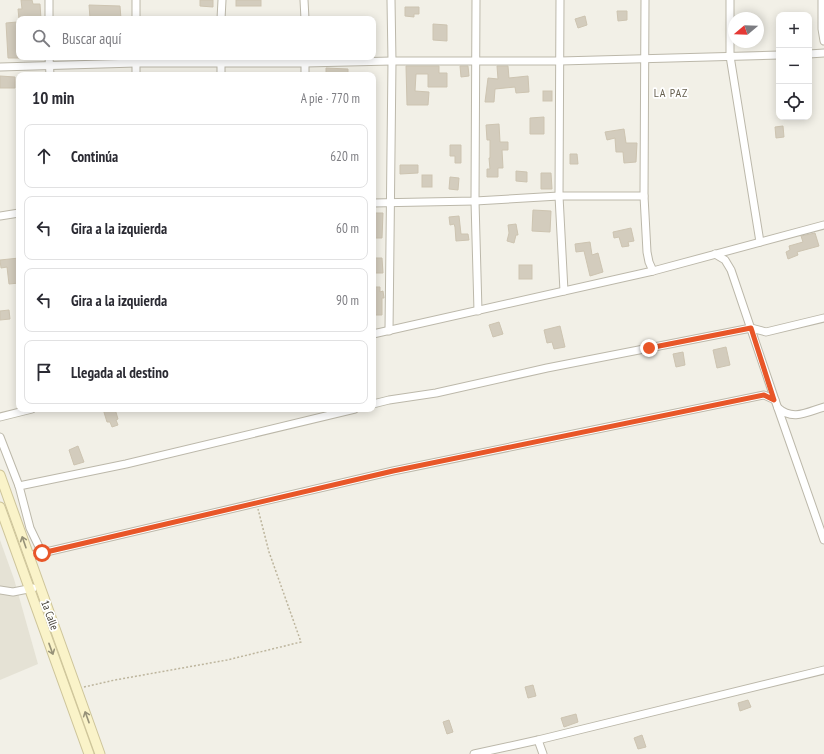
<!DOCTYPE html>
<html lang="es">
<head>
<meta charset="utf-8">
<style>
  body { margin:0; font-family:"PT Sans Narrow",sans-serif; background:#f2f2f3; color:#2b2b33 }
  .controls { position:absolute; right:12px; top:12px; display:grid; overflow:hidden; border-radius:8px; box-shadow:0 2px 10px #0003 }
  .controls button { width:36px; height:36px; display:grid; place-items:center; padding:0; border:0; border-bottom:1px solid #e1e1e2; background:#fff; color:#2b2b33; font:20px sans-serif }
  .compass { position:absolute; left:728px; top:12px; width:36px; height:36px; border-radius:50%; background:#fff; box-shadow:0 2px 10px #0003; rotate:251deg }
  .stop { position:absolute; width:12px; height:12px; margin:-9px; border:3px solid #e85628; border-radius:50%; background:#fff }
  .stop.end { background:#e85628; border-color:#fff; box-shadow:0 1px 4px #0008 }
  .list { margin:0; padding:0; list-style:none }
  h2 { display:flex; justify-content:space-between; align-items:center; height:52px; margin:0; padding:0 16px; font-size:17px }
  h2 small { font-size:13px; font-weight:400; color:#7c7c81 }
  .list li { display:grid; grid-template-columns:26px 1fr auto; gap:12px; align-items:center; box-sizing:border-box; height:64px; margin:0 8px 8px; padding:0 8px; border:1px solid #e1e1e2; border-radius:8px }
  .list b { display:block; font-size:15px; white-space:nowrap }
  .list em { font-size:13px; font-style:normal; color:#7c7c81 }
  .icon { flex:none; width:22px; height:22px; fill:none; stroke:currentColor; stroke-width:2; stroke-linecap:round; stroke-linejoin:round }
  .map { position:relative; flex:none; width:824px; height:754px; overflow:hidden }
  .search { position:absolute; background:#fff; box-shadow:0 2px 10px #0003; left:16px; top:16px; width:360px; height:44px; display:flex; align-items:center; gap:10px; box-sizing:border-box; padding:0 14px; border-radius:8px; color:#7c7c81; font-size:15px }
  .panel { position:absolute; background:#fff; box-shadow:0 2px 10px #0003; left:16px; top:72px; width:360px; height:340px; border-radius:8px }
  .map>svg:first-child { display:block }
</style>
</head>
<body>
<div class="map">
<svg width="824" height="754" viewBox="0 0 824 754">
  <rect width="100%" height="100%" fill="#f2f0e7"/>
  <!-- residential -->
  <path fill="#e5e2d5" d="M0 540 14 579 38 664 0 680Z"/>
  <!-- building -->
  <g fill="#d3ccbd" stroke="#cdc4b1">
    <path d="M21 0H32L33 4H40L41 19H19L18 9H22Z"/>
    <path d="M200 0H213V7L200 6Z"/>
    <rect x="236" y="0" width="25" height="6"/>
    <path d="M89 5 120 6 121 19H110V17L90 18Z"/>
    <path d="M405 7H419V14H414V17L405 16Z"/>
    <path d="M617 11H627V20L618 21Z"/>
    <path d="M585 16 587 25 578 28 575 19Z"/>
    <path d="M17 22 19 58H8L6 23Z"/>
    <path d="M433 24 447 25V41L433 40Z"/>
    <path d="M406 66H439V73H447V87H428V74H416L415 91 429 92 428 105H407Z"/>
    <path d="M460 66H468L469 76 461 77Z"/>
    <path d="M497 66H508L509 78 528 76 529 92 516 93 515 87 495 89 494 102H485L488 78 498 79Z"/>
    <path d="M326 68 348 69V75H326Z"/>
    <path d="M0 76 15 77V88H0Z"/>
    <rect x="543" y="91" width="9" height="10"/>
    <path d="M544 117V134H530V118Z"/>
    <path d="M499 124 500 142H508V150H502L503 168H498V177H487V169H490L489 158H490V140H487L486 125Z"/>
    <path d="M783 126 784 137 776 138 775 127Z"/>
    <path d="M624 129 626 143H637L636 162 624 163 623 152H616L615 138 607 140 605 132Z"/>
    <path d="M450 145H461V163H455V156H450Z"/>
    <path d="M570 154H577L578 164H570Z"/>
    <path d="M400 165H418V173L400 174Z"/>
    <path d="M516 171 527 172V182L516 181Z"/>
    <path d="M541 173H551L552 189H541Z"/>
    <rect x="422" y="175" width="10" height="12"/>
    <path d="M450 177 459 178 458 190 449 189Z"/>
    <path d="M533 210 551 211 550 232 532 231Z"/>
    <path d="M373 213H383L382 238H373Z"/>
    <path d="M459 216 461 234H468L469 240 456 241 455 227 454 224 450 225 449 217Z"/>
    <path d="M516 224 518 235H516L514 243 507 241 509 233 508 225Z"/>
    <path d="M631 228 634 241 628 242 629 246 622 247 619 237 614 238 613 232Z"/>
    <path d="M815 233 819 246 797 252 798 255 788 259 786 252 790 250 789 246 803 242 801 236Z"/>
    <path d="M590 242 592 255 598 253 603 272 590 276 584 251 576 252 575 244Z"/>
    <path d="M19 258V283L9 284 7 267 1 268 0 260Z"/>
    <path d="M373 258H382L383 273H373Z"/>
    <rect x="519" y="265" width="13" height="14"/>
    <path d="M373 287H380V292L383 291 384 298H382V315H373Z"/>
    <path d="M9 310 10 319 0 320V311Z"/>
    <path d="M499 322 503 334 493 337 489 325Z"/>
    <path d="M560 326 565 347 554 349 552 342 547 343 544 330Z"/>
    <path d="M726 347 730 365 717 368 713 350Z"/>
    <path d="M683 352 685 365 676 367 673 354Z"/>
    <path d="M103 409H115L118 419 116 420 118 425 112 427 110 422H107Z"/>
    <path d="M78 446 84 462 74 465 69 450Z"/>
    <path d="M533 685 536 696 528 698 525 687Z"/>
    <path d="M748 700 751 707 740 711 738 703Z"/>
    <path d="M576 714 578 722 564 727 561 718Z"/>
    <path d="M449 720 453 732 447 734 443 722Z"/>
    <path d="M642 735 646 747 638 749 634 738Z"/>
  </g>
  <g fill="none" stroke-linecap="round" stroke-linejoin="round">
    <defs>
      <g id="street">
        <path d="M49 0V19"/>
        <path d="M136 0V19"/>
        <path d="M304 0 305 19"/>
        <path d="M476 0 475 201 478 311"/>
        <path d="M560 0 559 196 564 291"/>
        <path d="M645 0 644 196 647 252 649 262 653 271"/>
        <path d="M730 0V56L760 242"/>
        <path d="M822 0V29L824 41"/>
        <path d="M221 19 222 0"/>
        <path d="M809 54 824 53"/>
        <path d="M49 57 50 75"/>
        <path d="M136 57V75"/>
        <path d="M221 57V75"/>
        <path d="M305 57V75"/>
        <path d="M0 67 136 63H305L392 61H560L779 55"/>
        <path d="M373 203 475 201 559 196H644"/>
        <path d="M0 216 19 213"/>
        <path d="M715 254 725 260 731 270 775 400 824 540"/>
        <path d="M389 331 392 61 391 0"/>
        <path d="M373 334 653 271 824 225"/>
        <path d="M373 404 389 400 436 393 547 368 751 328 766 332 824 318"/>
        <path d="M778 408C793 421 807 412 824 407"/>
        <path d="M0 417 32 409"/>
        <path d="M0 437 19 486"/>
        <path d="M42 553 30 528 19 486 126 464 355 409"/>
        <path d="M29 556 393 471 764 395 775 400"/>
        <path d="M0 590 13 592 33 588"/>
        <path d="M538 740 543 754"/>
        <path d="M474 754 538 740 824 670"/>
      </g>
      <g id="secondary">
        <path d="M0 475 100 754"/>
        <path d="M0 507 89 754"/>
      </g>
    </defs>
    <!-- street casing -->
    <use href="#street" stroke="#bcb8aa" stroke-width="9"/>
    <!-- secondary casing -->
    <use href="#secondary" stroke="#cec59a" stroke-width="11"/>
    <!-- path -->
    <path stroke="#bdb59d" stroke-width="1.5" stroke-dasharray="2 2" stroke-linecap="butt" d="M84 687 115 680 227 660 301 642 269 552 258 509"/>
    <!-- street -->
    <use href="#street" stroke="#fff" stroke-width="7"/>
    <!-- secondary -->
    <use href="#secondary" stroke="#faf3c9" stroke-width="9"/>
  </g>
  <!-- one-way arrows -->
  <defs><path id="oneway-shaft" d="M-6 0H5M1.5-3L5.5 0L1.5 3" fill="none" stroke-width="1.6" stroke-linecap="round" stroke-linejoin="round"/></defs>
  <g stroke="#969178">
    <use href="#oneway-shaft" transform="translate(24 542) rotate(-109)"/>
    <use href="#oneway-shaft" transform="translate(51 649) rotate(70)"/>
    <use href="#oneway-shaft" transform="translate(87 717) rotate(-110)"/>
  </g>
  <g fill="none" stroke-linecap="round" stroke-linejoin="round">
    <!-- route -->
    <path stroke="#e85628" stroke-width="5" d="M42 553 393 471 764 395 774 400 751 328 649 348"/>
  </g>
  <g text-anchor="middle" stroke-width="3.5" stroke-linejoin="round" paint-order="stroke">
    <!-- street labels -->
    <g font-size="11" fill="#444036" stroke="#fff">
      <text transform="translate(50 615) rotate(70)" y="4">1a Calle</text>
    </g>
    <!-- neighbourhood labels -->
    <g font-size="12" letter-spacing="1" fill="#665f4e" stroke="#fff">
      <text x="671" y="97">LA PAZ</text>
    </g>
  </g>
</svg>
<div class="controls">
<button>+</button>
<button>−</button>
<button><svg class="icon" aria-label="locate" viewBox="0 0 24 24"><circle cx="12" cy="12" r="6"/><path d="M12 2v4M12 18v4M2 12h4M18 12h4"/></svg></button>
</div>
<svg class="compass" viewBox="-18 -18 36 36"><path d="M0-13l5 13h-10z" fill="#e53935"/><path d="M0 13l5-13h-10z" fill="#7c7c81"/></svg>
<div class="stop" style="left:42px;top:553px"></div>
<div class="stop end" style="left:649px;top:348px"></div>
<div class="search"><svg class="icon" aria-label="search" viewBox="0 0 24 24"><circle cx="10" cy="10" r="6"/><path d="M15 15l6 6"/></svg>Buscar aquí</div>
<section class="panel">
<h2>10 min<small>A pie · 770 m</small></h2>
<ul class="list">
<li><svg class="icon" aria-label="ahead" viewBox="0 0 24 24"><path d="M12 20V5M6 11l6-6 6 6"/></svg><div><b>Continúa</b></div><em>620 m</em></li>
<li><svg class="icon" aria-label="left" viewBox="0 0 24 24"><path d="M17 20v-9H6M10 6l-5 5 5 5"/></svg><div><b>Gira a la izquierda</b></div><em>60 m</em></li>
<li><svg class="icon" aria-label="left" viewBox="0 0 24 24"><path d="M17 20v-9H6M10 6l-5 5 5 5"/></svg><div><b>Gira a la izquierda</b></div><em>90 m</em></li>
<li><svg class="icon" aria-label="arrive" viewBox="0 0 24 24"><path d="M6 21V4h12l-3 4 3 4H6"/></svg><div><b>Llegada al destino</b></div></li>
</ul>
</section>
</div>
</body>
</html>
